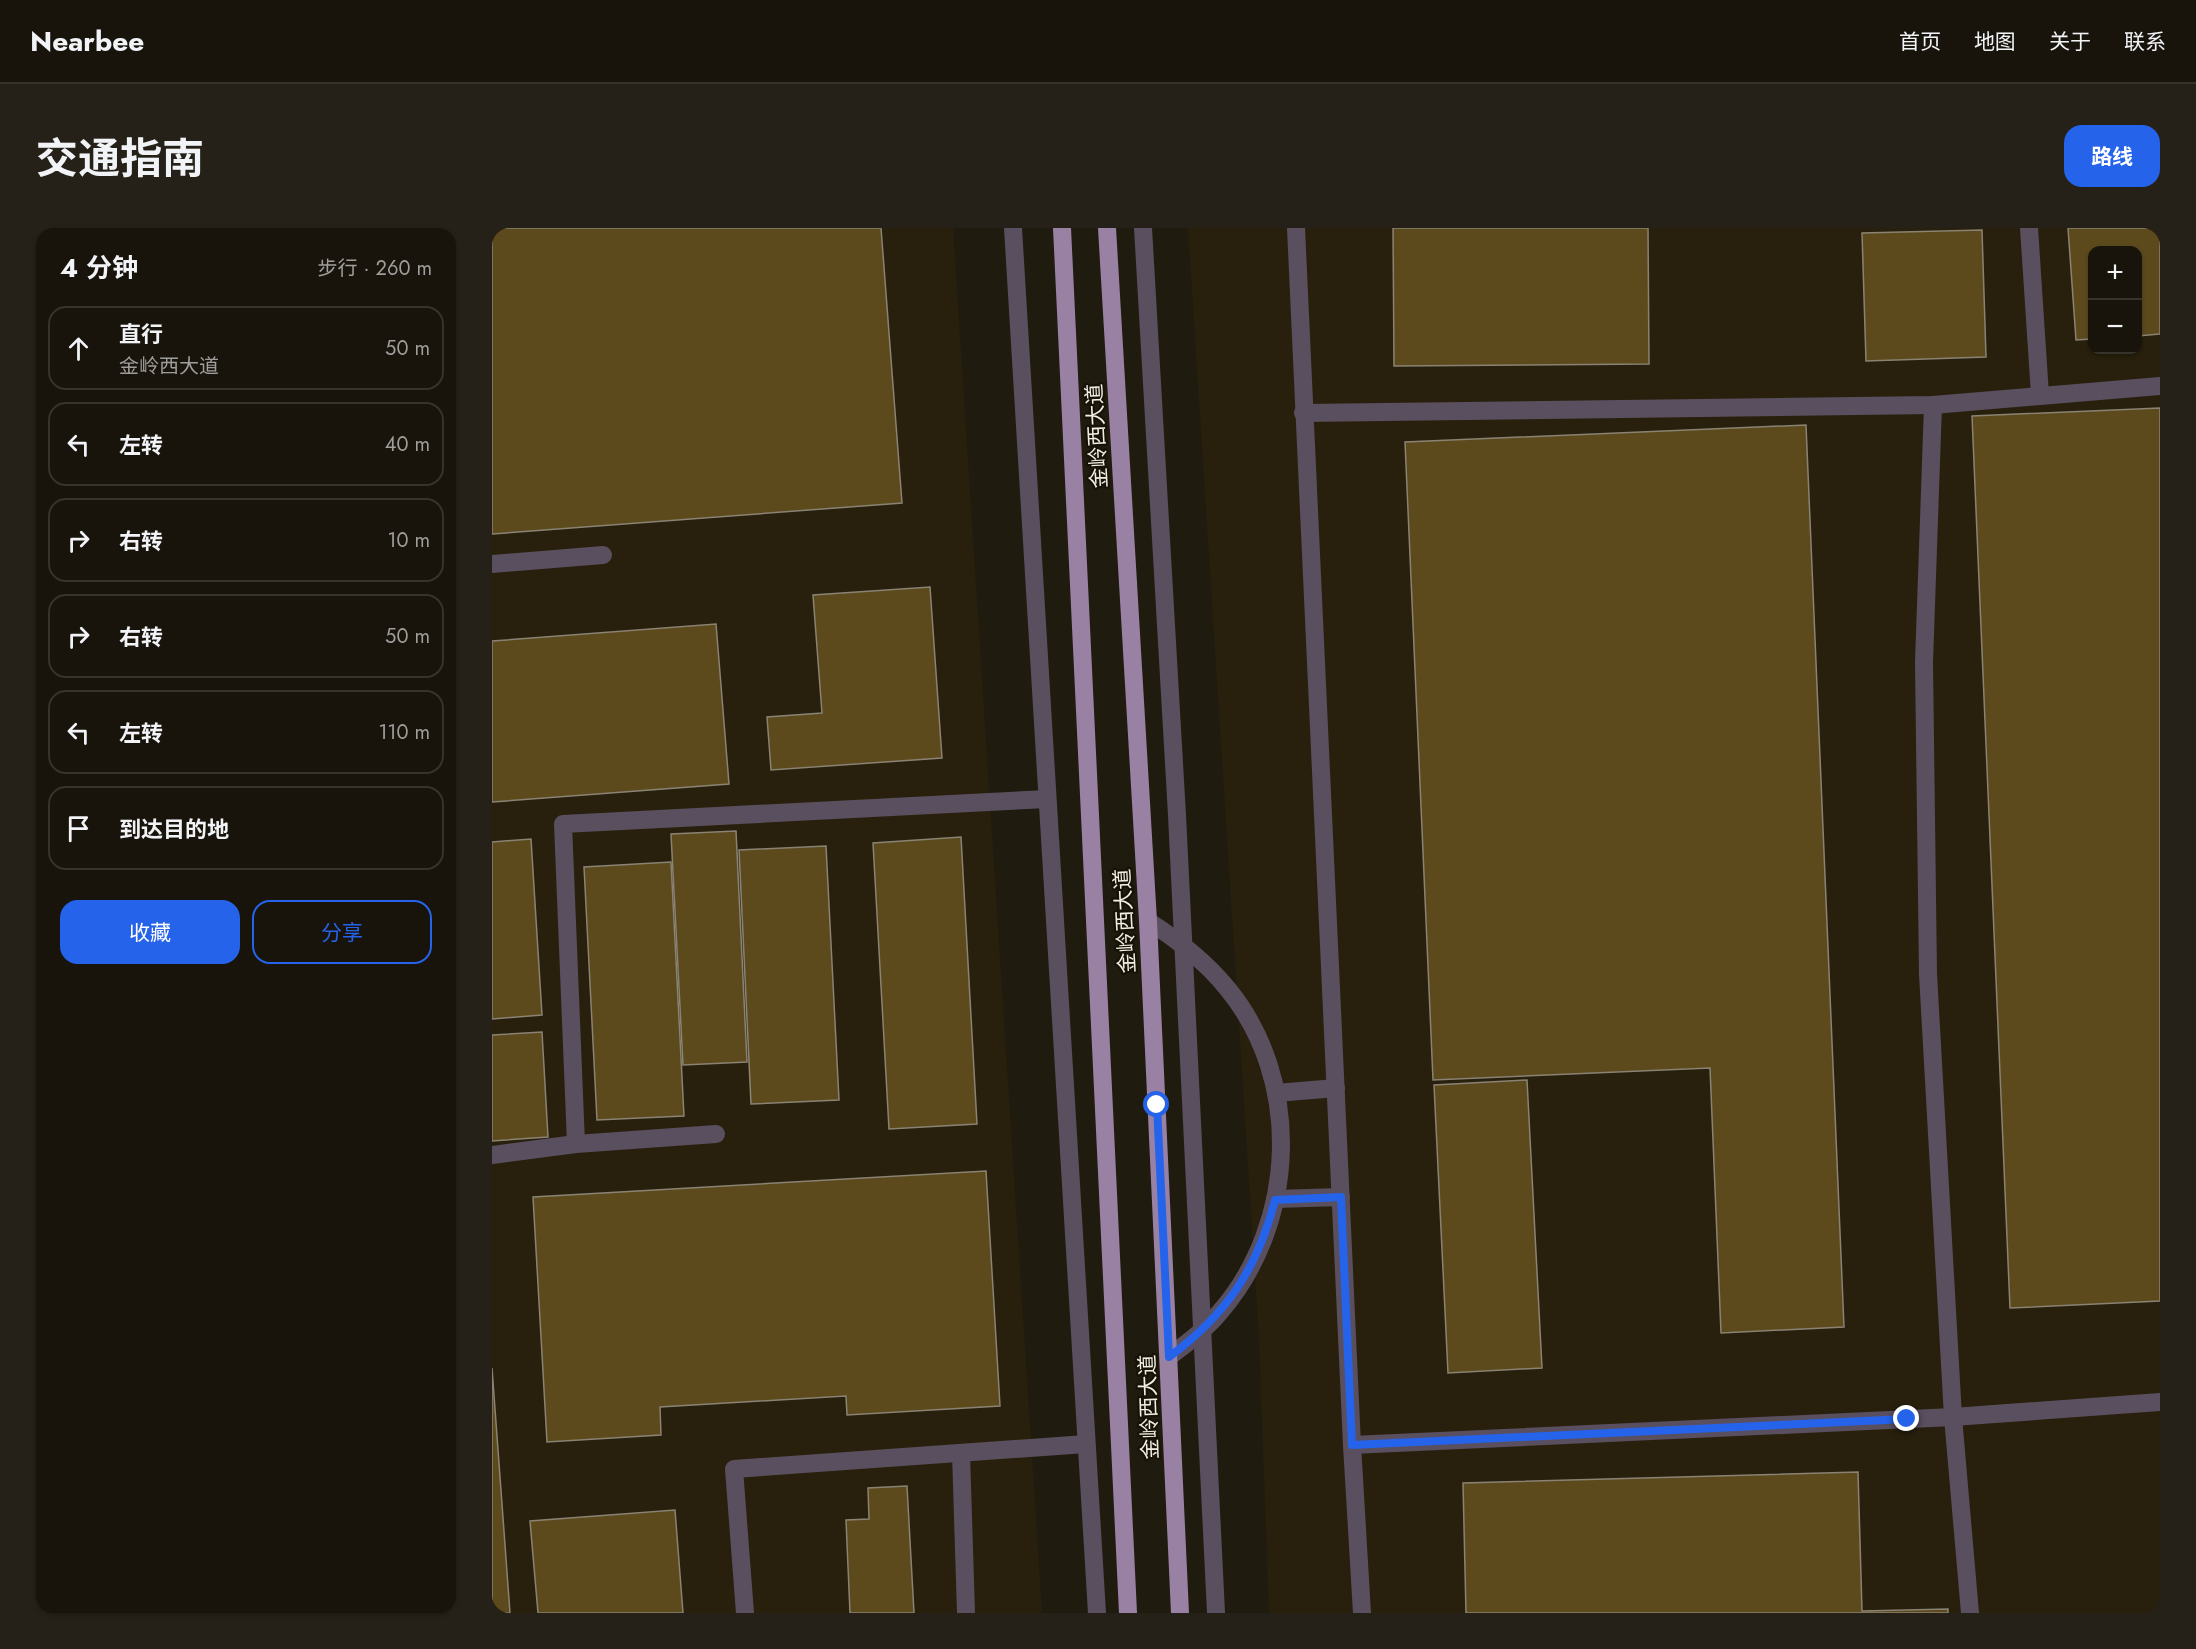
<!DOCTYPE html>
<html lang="zh">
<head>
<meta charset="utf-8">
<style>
  body { margin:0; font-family:Jost,"Noto Sans SC",sans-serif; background:#252119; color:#f1f3f6 }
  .controls { position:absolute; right:18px; top:18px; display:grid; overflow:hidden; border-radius:12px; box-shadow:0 2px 4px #0004 }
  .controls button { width:54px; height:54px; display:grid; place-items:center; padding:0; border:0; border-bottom:2px solid #36332c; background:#18140b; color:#f1f3f6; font:30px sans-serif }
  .stop { position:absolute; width:18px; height:18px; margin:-14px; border:4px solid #2563eb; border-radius:50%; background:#fff }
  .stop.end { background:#2563eb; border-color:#fff; box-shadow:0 2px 6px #0008 }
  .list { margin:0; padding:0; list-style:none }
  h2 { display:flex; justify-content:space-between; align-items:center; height:78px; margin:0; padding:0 24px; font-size:26px }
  h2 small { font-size:20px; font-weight:400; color:#9f9e9d }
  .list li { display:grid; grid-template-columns:39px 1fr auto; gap:18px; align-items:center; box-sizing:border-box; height:84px; margin:0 12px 12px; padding:0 12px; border:2px solid #36332c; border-radius:18px }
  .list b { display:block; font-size:22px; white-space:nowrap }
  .list p { margin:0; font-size:20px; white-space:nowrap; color:#9f9e9d }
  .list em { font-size:20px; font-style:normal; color:#9f9e9d }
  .actions { display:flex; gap:12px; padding:18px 24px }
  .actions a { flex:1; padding:14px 0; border:2px solid #2563eb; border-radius:18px; text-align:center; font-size:21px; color:#2563eb }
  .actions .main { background:#2563eb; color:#fff }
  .icon { flex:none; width:33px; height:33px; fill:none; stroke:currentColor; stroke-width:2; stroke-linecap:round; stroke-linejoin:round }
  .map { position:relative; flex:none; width:1668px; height:1385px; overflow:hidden; border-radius:18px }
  header { display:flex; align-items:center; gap:36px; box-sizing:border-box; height:84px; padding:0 30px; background:#18140b; border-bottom:2px solid #36332c }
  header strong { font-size:28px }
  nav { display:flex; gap:33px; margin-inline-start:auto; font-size:21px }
  .intro { display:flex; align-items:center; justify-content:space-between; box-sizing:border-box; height:144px; padding:0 36px }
  h1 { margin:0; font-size:42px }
  .button { padding:15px 27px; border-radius:18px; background:#2563eb; color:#fff; font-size:21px; font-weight:700 }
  main { display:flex; gap:36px; padding:0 36px }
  aside { flex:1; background:#18140b; border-radius:18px; box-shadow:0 2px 4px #0004 }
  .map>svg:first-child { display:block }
</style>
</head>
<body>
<header>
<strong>Nearbee</strong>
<nav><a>首页</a><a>地图</a><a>关于</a><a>联系</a></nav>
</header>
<div class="intro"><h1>交通指南</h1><a class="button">路线</a></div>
<main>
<aside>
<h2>4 分钟<small>步行 · 260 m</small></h2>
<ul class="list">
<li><svg class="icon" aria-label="ahead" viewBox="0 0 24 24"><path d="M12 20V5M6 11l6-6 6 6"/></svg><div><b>直行</b><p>金岭西大道</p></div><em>50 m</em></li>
<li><svg class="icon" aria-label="left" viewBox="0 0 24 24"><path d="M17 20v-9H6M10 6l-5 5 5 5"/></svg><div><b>左转</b></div><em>40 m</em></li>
<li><svg class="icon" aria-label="right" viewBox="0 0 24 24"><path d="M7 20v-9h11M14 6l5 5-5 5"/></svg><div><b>右转</b></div><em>10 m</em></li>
<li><svg class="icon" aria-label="right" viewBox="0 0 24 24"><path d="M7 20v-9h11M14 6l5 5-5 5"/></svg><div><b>右转</b></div><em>50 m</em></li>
<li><svg class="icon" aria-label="left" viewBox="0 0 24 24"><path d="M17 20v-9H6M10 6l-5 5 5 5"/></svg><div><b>左转</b></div><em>110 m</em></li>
<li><svg class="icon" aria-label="arrive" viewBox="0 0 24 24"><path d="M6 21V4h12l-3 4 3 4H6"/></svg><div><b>到达目的地</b></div></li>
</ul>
<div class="actions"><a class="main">收藏</a><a>分享</a></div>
</aside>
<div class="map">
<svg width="1668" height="1385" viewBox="0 0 1668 1385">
  <rect width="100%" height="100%" fill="#201b0f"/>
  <!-- built -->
  <g fill="#28200d" fill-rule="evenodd">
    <path d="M0 0H461L550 1385H0Z"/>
    <path d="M696 0H1668V1385H777L767 1110ZM1600 22H1646V122H1600Z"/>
  </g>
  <!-- building -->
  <g fill="#5c4a1d" stroke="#8a8374" stroke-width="1.5">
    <path d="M0 0H389L410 275 0 306Z"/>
    <path d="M901 0H1156L1157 136 902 138Z"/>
    <path d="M1576 0H1668V106L1646 108V22H1600V111L1584 112Z"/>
    <path d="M1490 2 1494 129 1374 133 1370 5Z"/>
    <path d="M1668 180V1073L1518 1080 1480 188Z"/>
    <path d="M1314 197 1352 1099 1229 1105 1218 840 941 852 913 214Z"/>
    <path d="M438 359 450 530 279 542 275 489 330 485 321 367Z"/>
    <path d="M224 396 237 556 0 574V413Z"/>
    <path d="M244 603 255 834 191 837 179 606Z"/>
    <path d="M469 609 485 896 397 901 381 615Z"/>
    <path d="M39 611 50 787 0 791V614Z"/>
    <path d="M334 618 347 872 259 876 247 622Z"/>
    <path d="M179 634 192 888 105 892 92 639Z"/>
    <path d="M50 804 56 909 0 913V807Z"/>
    <path d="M1035 852 1050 1140 956 1145 942 857Z"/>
    <path d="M494 943 508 1178 355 1187 354 1168 168 1179 169 1207 55 1214 41 969Z"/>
    <path d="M0 1140 18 1385H0Z"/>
    <path d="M1366 1244 1370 1383 1456 1381V1385H974L971 1255Z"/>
    <path d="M415 1258 422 1385H358L354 1292 377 1291 376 1260Z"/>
    <path d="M183 1282 191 1385H46L38 1293Z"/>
  </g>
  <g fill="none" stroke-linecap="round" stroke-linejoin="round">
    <!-- minor -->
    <g stroke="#5a4f5f" stroke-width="18">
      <path d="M521 0 605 1385"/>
      <path d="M651 0 685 587 724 1385"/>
      <path d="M804 0 860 1217 870 1385"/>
      <path d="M1537 0 1548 167"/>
      <path d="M1441 177 1432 434 1436 746 1461 1189 1478 1385"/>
      <path d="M811 185 1441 177 1668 158"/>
      <path d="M0 336 111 327"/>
      <path d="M656 693C686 712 713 733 735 760 811 852 805 995 728 1084 713 1102 695 1115 677 1129"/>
      <path d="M784 865 844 860"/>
      <path d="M84 916 71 596 555 571"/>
      <path d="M0 927 84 916 224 906"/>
      <path d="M783 971 849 969"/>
      <path d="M860 1217 1461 1189 1668 1174"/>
      <path d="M469 1225 474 1385"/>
      <path d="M253 1385 242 1241 594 1216"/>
    </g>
    <!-- major -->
    <g stroke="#9981a4" stroke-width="18">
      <path d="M570 0 636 1385"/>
      <path d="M615 0 656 693 688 1385"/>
    </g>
  </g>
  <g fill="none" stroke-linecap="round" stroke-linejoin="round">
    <!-- route -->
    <path stroke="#2563eb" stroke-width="8" d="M665 877 677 1129C734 1087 766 1040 783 972L849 969 860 1217 1415 1191"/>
  </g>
  <g text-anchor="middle" stroke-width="4.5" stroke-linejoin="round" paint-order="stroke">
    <!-- street labels -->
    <g font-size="21" fill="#f1eee5" stroke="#171206">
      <text transform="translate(605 208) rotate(-93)" y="7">金岭西大道</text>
      <text transform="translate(633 693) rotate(-93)" y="7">金岭西大道</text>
      <text transform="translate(657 1179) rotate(-92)" y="7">金岭西大道</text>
    </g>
  </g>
</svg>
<div class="controls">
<button>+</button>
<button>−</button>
</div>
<div class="stop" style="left:665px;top:877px"></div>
<div class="stop end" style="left:1415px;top:1191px"></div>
</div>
</main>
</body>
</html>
